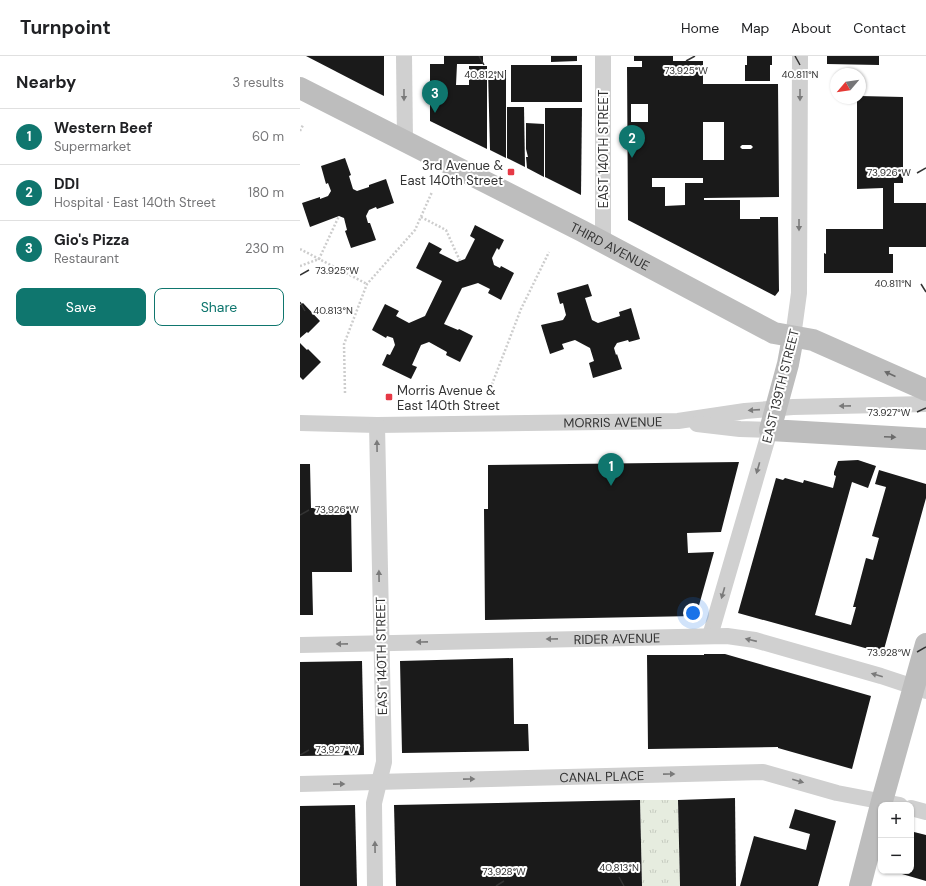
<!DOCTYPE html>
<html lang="en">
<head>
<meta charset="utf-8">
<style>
  body { margin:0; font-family:"DM Sans",sans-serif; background:#f2f2f2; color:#202124 }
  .controls { position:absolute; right:12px; bottom:12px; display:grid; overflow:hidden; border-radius:8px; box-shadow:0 1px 3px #0004 }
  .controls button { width:36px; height:36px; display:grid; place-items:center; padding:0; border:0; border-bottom:1px solid #e0e0e0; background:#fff; color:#202124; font:20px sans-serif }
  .compass { position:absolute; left:530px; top:12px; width:36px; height:36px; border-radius:50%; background:#fff; box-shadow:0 1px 3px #0004; rotate:241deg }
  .you { position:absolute; left:393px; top:557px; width:14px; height:14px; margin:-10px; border:3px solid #fff; border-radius:50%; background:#1a73e8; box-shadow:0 0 0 6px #1a73e833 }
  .badge { display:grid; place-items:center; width:26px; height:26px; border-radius:50%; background:#0f766e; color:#fff; font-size:13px; font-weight:700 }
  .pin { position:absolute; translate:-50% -33px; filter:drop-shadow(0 1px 2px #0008) }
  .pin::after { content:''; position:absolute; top:21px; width:14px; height:12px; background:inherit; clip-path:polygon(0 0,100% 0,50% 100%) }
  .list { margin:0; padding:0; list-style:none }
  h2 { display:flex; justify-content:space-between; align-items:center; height:52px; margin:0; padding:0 16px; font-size:17px }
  h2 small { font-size:13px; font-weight:400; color:#757577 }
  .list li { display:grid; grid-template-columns:26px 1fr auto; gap:12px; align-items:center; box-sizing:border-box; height:56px; padding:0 16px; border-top:1px solid #e0e0e0 }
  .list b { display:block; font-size:15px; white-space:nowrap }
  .list p { margin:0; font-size:13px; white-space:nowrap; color:#757577 }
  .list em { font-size:13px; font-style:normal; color:#757577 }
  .actions { display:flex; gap:8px; padding:12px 16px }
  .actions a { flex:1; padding:9px 0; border:1px solid #0f766e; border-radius:8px; text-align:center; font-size:14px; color:#0f766e }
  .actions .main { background:#0f766e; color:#fff }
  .map { position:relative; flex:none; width:626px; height:830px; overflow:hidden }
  header { display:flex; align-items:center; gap:24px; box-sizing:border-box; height:56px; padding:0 20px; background:#fff; border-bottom:1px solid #e0e0e0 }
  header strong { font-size:19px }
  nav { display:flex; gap:22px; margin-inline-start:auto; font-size:14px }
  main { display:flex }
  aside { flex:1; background:#fff }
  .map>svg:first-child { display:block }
</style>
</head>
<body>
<header>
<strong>Turnpoint</strong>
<nav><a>Home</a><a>Map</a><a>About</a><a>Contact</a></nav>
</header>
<main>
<aside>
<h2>Nearby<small>3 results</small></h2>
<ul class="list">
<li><span class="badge">1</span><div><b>Western Beef</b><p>Supermarket</p></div><em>60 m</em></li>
<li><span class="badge">2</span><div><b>DDI</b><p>Hospital · East 140th Street</p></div><em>180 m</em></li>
<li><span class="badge">3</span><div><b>Gio's Pizza</b><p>Restaurant</p></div><em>230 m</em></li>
</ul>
<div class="actions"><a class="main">Save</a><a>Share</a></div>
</aside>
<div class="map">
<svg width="626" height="830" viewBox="0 0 626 830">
  <defs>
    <pattern id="grass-tufts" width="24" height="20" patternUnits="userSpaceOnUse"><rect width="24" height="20" fill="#e6ecdf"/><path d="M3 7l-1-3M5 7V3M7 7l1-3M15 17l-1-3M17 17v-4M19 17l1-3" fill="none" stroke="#c6cbc0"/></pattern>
  </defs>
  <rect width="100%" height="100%" fill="#fff"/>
  <!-- grass -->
  <path fill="url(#grass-tufts)" d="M340 744H378L380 830H342Z"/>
  <!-- building -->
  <g fill="#1a1a1a" fill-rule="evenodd">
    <path d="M6 0H84V40L66 31Z"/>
    <path d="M144 0H183V8H157L156 29H169V10H187V93L130 65V8H144Z"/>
    <path d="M251 0H277V5L251 6Z"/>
    <path d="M334 0H373V5H403V28H478L479 141 404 142V144H440V163H460V161H478L479 235 475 240 328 164 327 11H342V5H334ZM331 48H348V66H331ZM403 66H424V104H403ZM442 89H451L453 91 451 93H442L440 91ZM352 122H403V127H385V149L365 150V131H352Z"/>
    <path d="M447 0H472V9H470V25H445V9H447Z"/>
    <path d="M527 0H579V9L527 8Z"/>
    <rect x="211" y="9" width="71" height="37"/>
    <path d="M188 14H206V102L190 94Z"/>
    <path d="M560 40 603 41V127H594V147H626V191H589V198H593V217H524V197L526 198V173H583V132L557 133V42H560Z"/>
    <path d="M207 51H224L225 111 207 102Z"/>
    <path d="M245 52H282L281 139 245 121Z"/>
    <path d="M226 67 244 68V121L227 112 226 101H228L226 93Z"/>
    <path d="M45 102 51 119 49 120 53 133 57 135 69 131V129L86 123 94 147 77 153 76 151 69 154 66 160 68 167H70L76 184 51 192 45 175 47 174 44 162 39 160 10 171 2 147 20 141V143L28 140 31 135 28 127 26 128 21 110Z"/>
    <path d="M175 169 204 184 199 194 197 192 192 202 194 209 200 212 201 210 214 217 201 244 188 237 190 233 178 227 162 232 144 268 158 274 159 273 173 280 160 306 146 299 147 296 129 286 121 289 112 309 117 311 111 323 82 309 87 298 90 299 95 289 93 282 87 280 86 282 72 274 85 248 99 255 96 260 109 267 125 260 142 225 116 212 129 186 142 193 139 197 157 206 165 203 175 183 170 180Z"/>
    <path d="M288 228 292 240 285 242 292 264 298 267 320 260 319 256 331 252 340 283 329 286 328 284 317 287 314 292 316 299 317 298 322 313 293 322 289 307 294 305 290 292 275 284 262 288 264 293 250 298 241 269 263 264 266 259 263 247 260 248 257 237Z"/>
    <path d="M3 247 20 265 8 277 7 276 0 282V249Z"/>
    <path d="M0 287 7 294 8 293 21 306 3 324 0 321Z"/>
    <path d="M558 404 576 410 568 432 552 426 515 559 551 569 556 551H553L566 502 573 504 579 482 572 480 586 431 575 428 579 414 626 428V442L583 597 438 557 476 422 483 424 485 422 503 427 504 424 533 432 536 420 534 419V416L538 405Z"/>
    <path d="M439 406 421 476 387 477 388 497 414 496 396 560 185 564 184 453H188V409Z"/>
    <path d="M0 408H10L11 452 51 451 52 516H12L13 559H0Z"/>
    <path d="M404 598H425L571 640 552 713 478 692V691L348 693 347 599H404Z"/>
    <path d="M213 602 214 668H228L229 695 102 697 100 605Z"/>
    <path d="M62 605 64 699 0 700V606Z"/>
    <path d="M435 742 436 830H380L378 744Z"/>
    <path d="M340 744 342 830H96L94 749Z"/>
    <path d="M55 749 57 830H0V750Z"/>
    <path d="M495 753 536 765 518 830H440L454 780 506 794 510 778 489 772Z"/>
    <path d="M614 776 626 779V825L602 818 603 815H611V785Z"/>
  </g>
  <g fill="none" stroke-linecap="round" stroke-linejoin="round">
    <!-- path -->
    <g stroke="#cdcdcd" stroke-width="2.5" stroke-dasharray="2 2" stroke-linecap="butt">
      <path d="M0 75 3 69"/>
      <path d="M121 161 146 174 160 205"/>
      <path d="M0 193 67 228"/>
      <path d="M0 210 19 203 39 160"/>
      <path d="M189 336 221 253 249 196"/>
      <path d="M45 337 44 288 67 228 115 174 132 136"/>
    </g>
    <!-- minor -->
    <g stroke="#d0d0d0" stroke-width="16">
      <path d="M104 0 105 85"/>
      <path d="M303 186V0"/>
      <path d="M493 281 499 237 500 0"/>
      <path id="s1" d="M0 367 77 369 378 365 445 355 493 351 626 348"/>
      <path d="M397 368 440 373 470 374 410 580"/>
      <path id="s2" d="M0 589 427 580 455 584 581 620 626 635"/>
      <path id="s3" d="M0 728 463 716 537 737 600 749"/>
      <path d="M611 752 626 756"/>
      <path d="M75 830 74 747 84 706 77 369"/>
    </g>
    <!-- secondary -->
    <g stroke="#bdbdbd" stroke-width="22">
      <path id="s4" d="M0 32 282 175 474 277 513 284 626 334"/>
      <path d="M493 281 488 308 470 374 626 383"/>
      <path d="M560 830 582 745 626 588"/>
    </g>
  </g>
  <!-- one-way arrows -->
  <defs><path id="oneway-solid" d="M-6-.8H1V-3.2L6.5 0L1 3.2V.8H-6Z"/></defs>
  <g fill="#7a7a7a">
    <use href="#oneway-solid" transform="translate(104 39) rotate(90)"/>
    <use href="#oneway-solid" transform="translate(500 39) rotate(90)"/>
    <use href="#oneway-solid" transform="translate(499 169) rotate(90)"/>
    <use href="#oneway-solid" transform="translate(545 350) rotate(179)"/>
    <use href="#oneway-solid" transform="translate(454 354) rotate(176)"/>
    <use href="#oneway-solid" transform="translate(77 390) rotate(-91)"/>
    <use href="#oneway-solid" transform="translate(458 412) rotate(106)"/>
    <use href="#oneway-solid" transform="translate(79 520) rotate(-91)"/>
    <use href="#oneway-solid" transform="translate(423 537) rotate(106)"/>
    <use href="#oneway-solid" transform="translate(252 583) rotate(179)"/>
    <use href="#oneway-solid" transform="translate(451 584) rotate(-167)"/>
    <use href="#oneway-solid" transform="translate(122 586) rotate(179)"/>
    <use href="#oneway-solid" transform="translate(42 588) rotate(179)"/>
    <use href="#oneway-solid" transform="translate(577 619) rotate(-164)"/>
    <use href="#oneway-solid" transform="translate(369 718) rotate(-1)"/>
    <use href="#oneway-solid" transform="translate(169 723) rotate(-1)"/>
    <use href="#oneway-solid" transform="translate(498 725) rotate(16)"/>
    <use href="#oneway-solid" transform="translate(39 728) rotate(-1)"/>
    <use href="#oneway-solid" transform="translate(75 791) rotate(-91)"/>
  </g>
  <g fill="#6a6a6a">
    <use href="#oneway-solid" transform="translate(590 318) rotate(-156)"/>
    <use href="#oneway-solid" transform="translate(590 381) rotate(3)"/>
  </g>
  <!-- ticks -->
  <path fill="none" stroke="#333" stroke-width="1.5" d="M179 0 184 9M495 0 500 9M386 5 395 0M617 117 626 112M0 219 9 214M621 228 626 236M0 246 5 255M617 356 626 352M0 459 9 454M617 596 626 591M0 699 9 694M319 821 324 830M196 830 204 825"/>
  <!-- markers -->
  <g fill="#e63946" stroke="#fff" stroke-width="1.5">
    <rect x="207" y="112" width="8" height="8" rx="2"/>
    <rect x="85" y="337" width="8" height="8" rx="2"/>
  </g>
  <g text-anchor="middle" stroke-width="4" stroke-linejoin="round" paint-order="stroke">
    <!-- street labels -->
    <g font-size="13" fill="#333" stroke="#fff">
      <text transform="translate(303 93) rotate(-90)" y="5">EAST 140TH STREET</text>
      <text dy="5" stroke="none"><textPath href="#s4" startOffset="348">THIRD AVENUE</textPath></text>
      <text transform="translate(480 330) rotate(-76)" y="5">EAST 139TH STREET</text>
      <text dy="5" stroke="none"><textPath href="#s1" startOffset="313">MORRIS AVENUE</textPath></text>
      <text dy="5" stroke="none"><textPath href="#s2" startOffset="317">RIDER AVENUE</textPath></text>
      <text transform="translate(81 600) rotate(-91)" y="5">EAST 140TH STREET</text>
      <text dy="5" stroke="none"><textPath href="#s3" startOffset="302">CANAL PLACE</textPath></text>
    </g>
    <!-- poi labels -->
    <g font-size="13" fill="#333" stroke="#fff" text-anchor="end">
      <text x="203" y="114">3rd Avenue &amp;<tspan x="203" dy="15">East 140th Street</tspan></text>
      <text x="97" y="339" text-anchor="start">Morris Avenue &amp;<tspan x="97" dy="15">East 140th Street</tspan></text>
    </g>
  </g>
  <g font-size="10" text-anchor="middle" fill="#333" stroke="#fff" stroke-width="4" stroke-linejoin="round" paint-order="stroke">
    <text x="386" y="18">73.925°W</text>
    <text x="500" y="22">40.811°N</text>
    <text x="184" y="22">40.812°N</text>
    <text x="589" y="120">73.926°W</text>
    <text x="37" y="218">73.925°W</text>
    <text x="593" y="231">40.811°N</text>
    <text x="33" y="258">40.813°N</text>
    <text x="589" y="360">73.927°W</text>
    <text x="37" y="457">73.926°W</text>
    <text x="589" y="600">73.928°W</text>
    <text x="37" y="697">73.927°W</text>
    <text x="319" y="815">40.813°N</text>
    <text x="204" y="819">73.928°W</text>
  </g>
</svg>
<div class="controls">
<button>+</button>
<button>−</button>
</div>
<svg class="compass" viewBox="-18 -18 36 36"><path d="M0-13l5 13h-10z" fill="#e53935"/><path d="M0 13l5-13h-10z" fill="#757577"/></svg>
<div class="you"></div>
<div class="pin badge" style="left:311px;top:430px">1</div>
<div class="pin badge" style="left:332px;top:102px">2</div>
<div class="pin badge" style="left:135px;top:57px">3</div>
</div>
</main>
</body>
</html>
